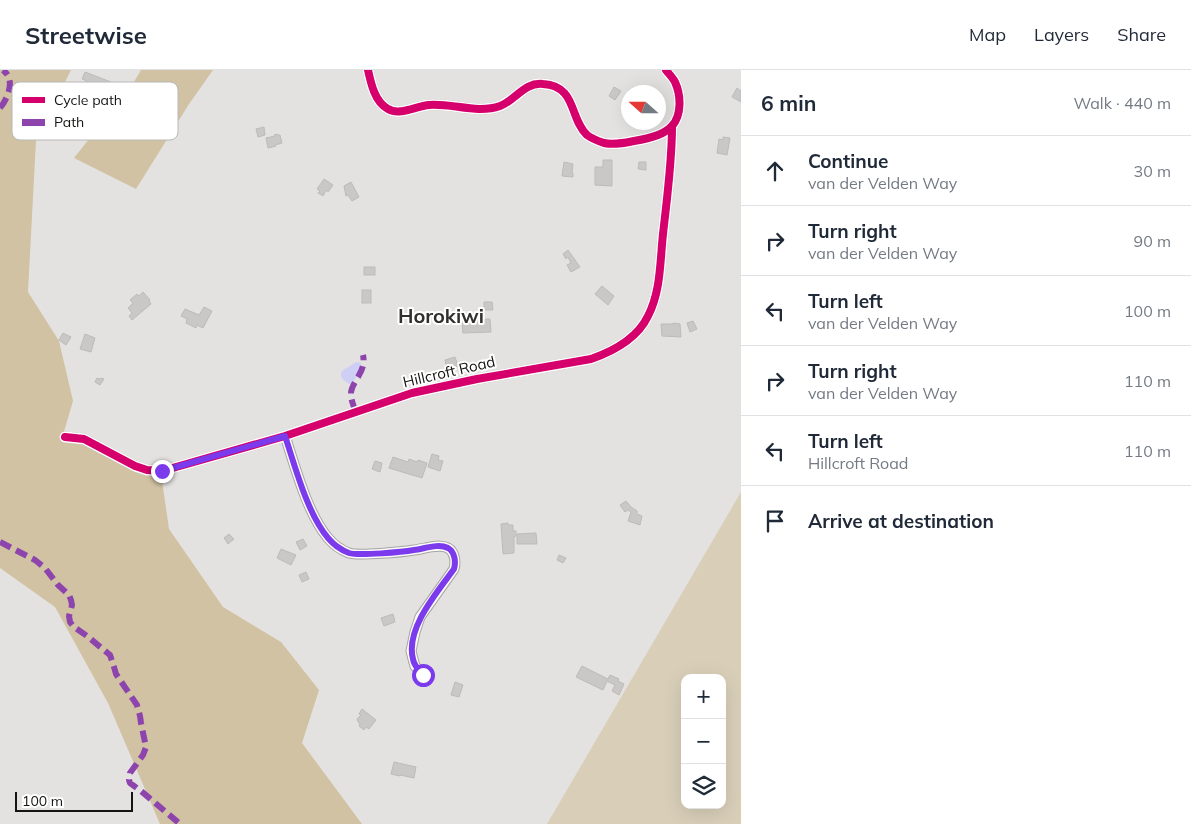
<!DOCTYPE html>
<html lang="en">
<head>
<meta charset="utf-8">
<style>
  body { margin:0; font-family:Mulish,sans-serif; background:#f2f2f3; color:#1f2937 }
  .controls { position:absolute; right:15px; bottom:15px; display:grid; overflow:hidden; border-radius:10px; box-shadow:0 5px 20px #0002 }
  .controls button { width:45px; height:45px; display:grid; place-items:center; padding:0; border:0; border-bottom:1px solid #e0e1e3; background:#fff; color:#1f2937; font:25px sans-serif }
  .compass { position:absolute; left:621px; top:15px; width:45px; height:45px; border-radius:50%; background:#fff; box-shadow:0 5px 20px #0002; rotate:291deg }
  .scale { position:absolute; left:15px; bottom:12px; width:118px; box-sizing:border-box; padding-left:5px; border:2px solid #151413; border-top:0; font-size:14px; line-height:18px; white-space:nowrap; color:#151413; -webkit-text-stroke:4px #fff; paint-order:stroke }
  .stop { position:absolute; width:15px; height:15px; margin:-11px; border:4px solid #7c3aed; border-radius:50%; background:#fff }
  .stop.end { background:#7c3aed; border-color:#fff; box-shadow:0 1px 5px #0008 }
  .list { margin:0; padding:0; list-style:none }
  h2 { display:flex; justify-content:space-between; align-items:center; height:65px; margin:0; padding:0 20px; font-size:21px }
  h2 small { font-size:16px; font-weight:400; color:#747a83 }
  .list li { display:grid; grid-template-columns:32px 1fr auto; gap:15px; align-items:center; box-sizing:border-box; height:70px; padding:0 20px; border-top:1px solid #e0e1e3 }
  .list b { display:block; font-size:19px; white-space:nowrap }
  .list p { margin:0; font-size:16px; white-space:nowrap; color:#747a83 }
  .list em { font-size:16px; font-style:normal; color:#747a83 }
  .icon { flex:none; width:28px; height:28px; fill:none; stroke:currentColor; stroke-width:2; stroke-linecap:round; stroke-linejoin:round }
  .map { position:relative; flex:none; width:741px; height:754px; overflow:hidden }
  header { display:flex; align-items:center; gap:30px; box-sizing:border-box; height:70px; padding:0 25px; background:#fff; border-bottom:1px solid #e0e1e3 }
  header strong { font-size:24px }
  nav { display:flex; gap:28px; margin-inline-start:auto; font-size:18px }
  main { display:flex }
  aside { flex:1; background:#fff }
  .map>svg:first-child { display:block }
</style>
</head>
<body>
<header>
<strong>Streetwise</strong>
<nav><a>Map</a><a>Layers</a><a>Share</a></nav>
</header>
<main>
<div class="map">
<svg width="741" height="754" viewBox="0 0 741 754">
  <rect width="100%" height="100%" fill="#e4e2e0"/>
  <!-- green -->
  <path fill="#d9cfb9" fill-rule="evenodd" d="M741 422V754H547ZM685 608H722V735H685Z"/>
  <!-- forest -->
  <g fill="#d0c2a2">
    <path d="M0 0H71L36 70 28 222 59 271 73 331 63 365 139 399 161 404 169 459 223 537 281 572 319 620 302 673 362 754H160L108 633 55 537 0 498Z"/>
    <path d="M141 0H213L189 34 136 119 74 88 134 12Z"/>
  </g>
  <!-- water -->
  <path fill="#cfcef4" d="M356 292 361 293C361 300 356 310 350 314 345 312 341 309 341 304L342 301Z"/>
  <!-- building -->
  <g fill="#cac8c7" stroke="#bcbbba">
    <path d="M85 2 111 12 108 19 92 13V14L87 12V11L82 9Z"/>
    <path d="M614 17 621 21 615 30 609 26Z"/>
    <path d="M737 18 741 21V32L732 27Z"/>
    <path d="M264 57 265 65 258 67 256 59Z"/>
    <path d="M277 64V65H280L282 73 275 75 276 76 268 78 266 68 275 66 274 65Z"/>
    <path d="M723 67 730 68 727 85 717 83 719 69 723 70Z"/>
    <path d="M603 90H612V116L595 115V97H603Z"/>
    <path d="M564 92 573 94 572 102 573 103V107L562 106Z"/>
    <path d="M639 92H646V100L638 99Z"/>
    <path d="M324 109 333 115 328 122 326 120 323 126 318 123 320 121 317 119Z"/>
    <path d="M351 112 359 127 352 131 348 125 346 126 344 116Z"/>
    <path d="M568 180 580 197 571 202 567 195 571 193 568 187 566 189 563 184Z"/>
    <rect x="364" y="197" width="11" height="8"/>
    <path d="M602 216 614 226 608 235 595 224Z"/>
    <rect x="362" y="220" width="9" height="13"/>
    <path d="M143 222 150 230 149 231 151 234 132 250 129 246 132 243 128 238 133 233 130 230 137 224 139 226Z"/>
    <path d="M484 232H492L493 240H484Z"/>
    <path d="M204 237 212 241 203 258 197 255 196 258 186 253 187 249 181 246 185 239 199 245Z"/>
    <path d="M490 249 491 262 463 263 462 250Z"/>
    <path d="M693 251 697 259 690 262 687 253Z"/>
    <path d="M673 253 680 254 681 267 662 266 661 254H673Z"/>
    <path d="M63 263 71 267 66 275 59 270Z"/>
    <path d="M85 264 95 268 91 282 80 279Z"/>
    <path d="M455 287 458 296 447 299 445 290Z"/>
    <path d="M97 308 100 309 101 308 104 309 100 315 95 312Z"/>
    <path d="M432 384 439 386 438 390 443 391 440 401 428 397Z"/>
    <path d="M393 387 408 392 409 389 417 392 418 390 427 393 422 408 389 398Z"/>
    <path d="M375 391 382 393 380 402 372 399Z"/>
    <path d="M626 431 631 437 637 441V444L642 446 640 455 628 451 631 442 628 440 625 442 620 435Z"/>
    <path d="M508 453V455H513V461H516V466L514 467V483L503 484 501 454Z"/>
    <path d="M536 463 537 474H517V464Z"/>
    <path d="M229 464 234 469 228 474 224 468Z"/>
    <path d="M303 469 307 476 300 480 296 472Z"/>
    <path d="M281 479 296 485 291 495 277 488Z"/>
    <path d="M559 485 566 488 563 493 557 490Z"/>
    <path d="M306 502 309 509 302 512 299 505Z"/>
    <path d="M393 544 395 552 384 556 381 548Z"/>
    <path d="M582 596 608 609 610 605 619 609 618 611 624 614 619 625 612 621 615 615 607 611 603 620 576 607Z"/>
    <path d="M455 612 463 615 459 627 451 625Z"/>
    <path d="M362 639 376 650 369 659 366 657 364 660 359 656 360 654 358 652 357 649 361 645 359 644Z"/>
    <path d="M394 692 416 697 414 708 400 705V706L391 704Z"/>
  </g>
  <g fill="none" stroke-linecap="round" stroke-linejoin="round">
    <defs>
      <g id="street">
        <path d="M368 0C371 14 375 32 388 39 400 46 416 36 429 35 452 33 477 44 500 36 516 30 524 12 543 14 577 16 569 48 587 65 592 69 598 71 604 73 614 75 624 73 634 71 647 69 664 65 672 56 682 45 681 25 675 12 673 8 669 4 666 0"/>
        <path d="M285 366C295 396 307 443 328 468 333 474 341 480 349 483 359 486 402 482 414 480 424 479 438 473 448 478 455 482 456 492 454 499L420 547 415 562 411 581 413 589 415 596 423 605"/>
        <path d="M65 367 84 369 135 396 147 400 162 401 285 366 412 323 477 309 591 289C614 281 637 269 648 246 661 221 660 191 663 164 667 128 672 92 672 57"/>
      </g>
    </defs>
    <!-- street casing -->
    <use href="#street" stroke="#a6a5a4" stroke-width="11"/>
    <!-- street -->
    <use href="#street" stroke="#fbfbfa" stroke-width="9"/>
    <!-- quiet -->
    <g stroke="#8e44ad" stroke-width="6" stroke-dasharray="12 6" stroke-linecap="butt">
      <path d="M0 38C8 28 16 10 3 0"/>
      <path d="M355 341C354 336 351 330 351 325 350 312 367 303 363 285"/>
      <path d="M0 472 35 490 45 498 58 515 69 525 71 530 72 535 69 546 70 552 74 557 87 566 110 585 114 597 116 604 137 635 140 646 141 653 146 677 143 685 130 703 129 710 130 713 141 721 180 754"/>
    </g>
    <defs>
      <g id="cycleway">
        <path d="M368 0C371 14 375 32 388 39 400 46 416 36 429 35 452 33 477 44 500 36 516 30 524 12 543 14 577 16 569 48 587 65 592 69 598 71 604 73 614 75 624 73 634 71 647 69 664 65 672 56 682 45 681 25 675 12 673 8 669 4 666 0"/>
        <path d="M65 367 84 369 135 396 147 400 162 401 285 366 412 323 477 309 591 289C614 281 637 269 648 246 661 221 660 191 663 164 667 128 672 92 672 57"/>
      </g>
    </defs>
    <!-- cycleway casing -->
    <use href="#cycleway" stroke="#fff" stroke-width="11"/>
    <!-- cycleway -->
    <use href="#cycleway" stroke="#d6006c" stroke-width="8"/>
  </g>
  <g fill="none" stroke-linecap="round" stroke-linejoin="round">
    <!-- route -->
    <path stroke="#7c3aed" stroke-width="6" d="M162 401 285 366C295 396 307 443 328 468 333 474 341 480 349 483 359 486 403 482 414 480 424 479 438 473 448 478 455 482 456 492 454 499 438 521 405 559 413 589 414 596 419 600 423 605"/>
  </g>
  <g text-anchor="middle" stroke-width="4" stroke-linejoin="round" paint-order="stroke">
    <!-- street labels -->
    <g font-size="15" fill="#151413" stroke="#fff">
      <text transform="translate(449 302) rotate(-13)" y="5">Hillcroft Road</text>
    </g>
    <!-- district labels -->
    <g font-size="20" font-weight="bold" fill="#31302c" stroke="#fff">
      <text x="441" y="253">Horokiwi</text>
    </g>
  </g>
  <!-- legend -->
  <rect x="12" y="12" width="166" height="58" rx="8" fill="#fff" stroke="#b9b8b8" stroke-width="1"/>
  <rect x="22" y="27" width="23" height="6" fill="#d6006c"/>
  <rect x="22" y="49" width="23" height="7" fill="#8e44ad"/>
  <g font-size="14" fill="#151413">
    <text x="54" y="35">Cycle path</text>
    <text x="54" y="57">Path</text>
  </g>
</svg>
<div class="controls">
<button>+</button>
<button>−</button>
<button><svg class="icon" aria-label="layers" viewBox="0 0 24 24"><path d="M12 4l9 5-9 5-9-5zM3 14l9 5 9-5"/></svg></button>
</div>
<svg class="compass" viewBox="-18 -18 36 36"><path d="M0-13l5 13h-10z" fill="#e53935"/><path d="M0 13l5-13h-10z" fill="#747a83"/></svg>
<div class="scale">100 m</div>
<div class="stop" style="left:423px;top:605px"></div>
<div class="stop end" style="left:162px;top:401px"></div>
</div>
<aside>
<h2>6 min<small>Walk · 440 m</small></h2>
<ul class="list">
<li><svg class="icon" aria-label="ahead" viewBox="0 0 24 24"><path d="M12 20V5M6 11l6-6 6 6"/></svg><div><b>Continue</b><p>van der Velden Way</p></div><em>30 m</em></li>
<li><svg class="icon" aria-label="right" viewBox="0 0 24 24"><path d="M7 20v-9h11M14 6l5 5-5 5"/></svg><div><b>Turn right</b><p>van der Velden Way</p></div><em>90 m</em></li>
<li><svg class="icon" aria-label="left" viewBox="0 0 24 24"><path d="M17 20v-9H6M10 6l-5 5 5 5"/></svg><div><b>Turn left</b><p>van der Velden Way</p></div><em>100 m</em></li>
<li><svg class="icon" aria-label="right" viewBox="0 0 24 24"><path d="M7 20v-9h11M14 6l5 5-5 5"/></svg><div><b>Turn right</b><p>van der Velden Way</p></div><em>110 m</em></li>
<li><svg class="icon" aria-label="left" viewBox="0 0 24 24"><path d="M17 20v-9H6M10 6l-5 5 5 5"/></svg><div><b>Turn left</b><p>Hillcroft Road</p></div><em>110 m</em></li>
<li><svg class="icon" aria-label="arrive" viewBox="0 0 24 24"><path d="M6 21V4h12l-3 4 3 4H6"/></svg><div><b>Arrive at destination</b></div></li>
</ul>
</aside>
</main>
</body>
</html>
